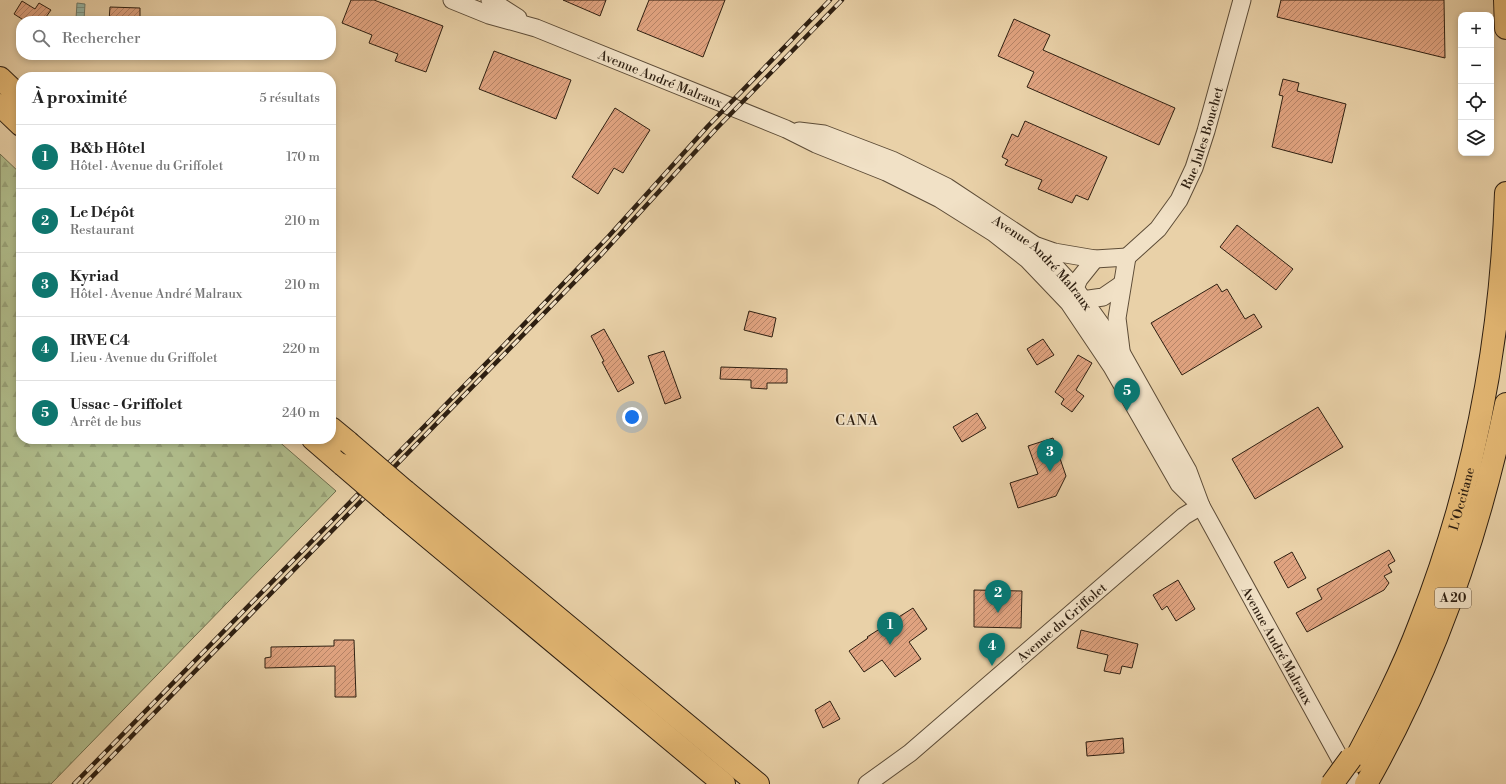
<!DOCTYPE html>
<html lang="fr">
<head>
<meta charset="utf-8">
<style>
  body { margin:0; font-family:"Libre Bodoni",serif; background:#f6f6f6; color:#222 }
  .controls { position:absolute; right:12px; top:12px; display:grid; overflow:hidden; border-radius:8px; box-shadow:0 2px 6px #0003 }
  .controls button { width:36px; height:36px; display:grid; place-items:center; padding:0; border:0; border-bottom:1px solid #e0e0e0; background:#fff; color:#222; font:20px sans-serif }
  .you { position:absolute; left:632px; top:417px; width:14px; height:14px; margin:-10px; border:3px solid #fff; border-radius:50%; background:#1a73e8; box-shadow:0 0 0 6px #1a73e833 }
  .badge { display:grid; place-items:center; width:26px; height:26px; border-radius:50%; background:#0f766e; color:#fff; font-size:13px; font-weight:700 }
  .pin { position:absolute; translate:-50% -33px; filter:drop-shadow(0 1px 2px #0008) }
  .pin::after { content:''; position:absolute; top:21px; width:14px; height:12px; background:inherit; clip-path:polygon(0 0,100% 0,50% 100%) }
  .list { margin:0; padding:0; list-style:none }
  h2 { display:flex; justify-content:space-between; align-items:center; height:52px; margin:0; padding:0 16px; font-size:17px }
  h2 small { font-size:13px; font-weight:400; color:#767676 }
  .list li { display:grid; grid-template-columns:26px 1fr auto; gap:12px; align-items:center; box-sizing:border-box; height:64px; padding:0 16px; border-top:1px solid #e0e0e0 }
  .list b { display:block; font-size:15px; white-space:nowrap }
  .list p { margin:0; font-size:13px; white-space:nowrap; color:#767676 }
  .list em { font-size:13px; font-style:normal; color:#767676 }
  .icon { flex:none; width:22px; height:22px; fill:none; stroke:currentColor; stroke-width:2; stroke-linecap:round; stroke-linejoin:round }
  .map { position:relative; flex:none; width:1506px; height:784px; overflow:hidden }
  .search { position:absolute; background:#fff; box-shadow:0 2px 6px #0003; left:16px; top:16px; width:320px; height:44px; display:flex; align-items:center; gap:10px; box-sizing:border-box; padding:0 14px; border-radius:16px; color:#767676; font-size:15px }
  .panel { position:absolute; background:#fff; box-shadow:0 2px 6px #0003; left:16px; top:72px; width:320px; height:372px; border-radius:16px }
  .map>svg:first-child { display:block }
</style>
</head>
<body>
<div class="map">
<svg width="1506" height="784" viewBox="0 0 1506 784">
  <defs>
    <pattern id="forest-firs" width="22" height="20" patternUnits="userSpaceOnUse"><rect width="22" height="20" fill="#b0bd8c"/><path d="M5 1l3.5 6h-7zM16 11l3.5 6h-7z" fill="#98a278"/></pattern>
    <pattern id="water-rules" width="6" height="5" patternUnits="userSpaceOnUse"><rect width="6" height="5" fill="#97b7a7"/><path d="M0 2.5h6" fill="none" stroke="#7c9487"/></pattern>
    <pattern id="building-hatch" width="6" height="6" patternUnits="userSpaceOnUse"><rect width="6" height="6" fill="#e0a380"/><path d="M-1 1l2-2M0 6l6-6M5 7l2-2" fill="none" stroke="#b68467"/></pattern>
  </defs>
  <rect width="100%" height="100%" fill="#e9d1a8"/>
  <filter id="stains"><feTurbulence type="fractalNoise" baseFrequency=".005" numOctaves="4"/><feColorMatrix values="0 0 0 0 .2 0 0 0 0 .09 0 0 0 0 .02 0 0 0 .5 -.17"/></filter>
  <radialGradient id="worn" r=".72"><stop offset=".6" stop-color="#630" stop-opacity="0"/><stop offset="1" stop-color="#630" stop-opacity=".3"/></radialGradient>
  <!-- forest -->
  <path fill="url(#forest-firs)" stroke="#6f6e4e" d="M0 154 21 174V439H276L336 491 51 784H0Z"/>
  <!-- water -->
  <path fill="url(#water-rules)" stroke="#6d7a6b" d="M77 3 85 4 84 20 82 21 76 19Z"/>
  <!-- building -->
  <g fill="url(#building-hatch)" stroke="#2e1f11">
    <path d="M351 0H374L443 26 426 72 395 61 398 54 369 43 372 35 342 23Z"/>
    <path d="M563 0H606L600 16Z"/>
    <path d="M649 0H725L703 57 637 30Z"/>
    <path d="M1281 0H1444L1445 58 1277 17Z"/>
    <path d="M22 1 35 9 39 3 51 10 46 17 53 21H25L14 14Z"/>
    <path d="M110 7 140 8V21H109Z"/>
    <path d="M1014 19 1050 35 1043 50 1175 108 1159 145 1027 87 1034 72 998 56Z"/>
    <path d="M494 51 571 80 556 119 479 89Z"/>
    <path d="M1283 79 1299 83 1297 91 1346 104 1332 163 1272 147 1283 96 1279 95Z"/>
    <path d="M615 108 650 130 623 173 614 168 598 194 572 177Z"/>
    <path d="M1025 121 1107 157 1088 200 1076 195 1072 203 1038 189 1042 180 1005 165 1008 160 1002 157 1012 134 1018 137Z"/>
    <path d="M1237 225 1293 269 1276 290 1220 247Z"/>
    <path d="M1217 284 1222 292 1227 289 1245 319 1254 314 1262 327 1182 375 1151 323Z"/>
    <path d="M749 311 776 318 772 337 744 330Z"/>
    <path d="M604 329 634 383 618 392 602 362 604 361 591 336Z"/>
    <path d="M1043 339 1054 355 1037 365 1027 349Z"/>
    <path d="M664 351 681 398 665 404 648 356Z"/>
    <path d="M1078 355 1092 363 1076 390 1084 396 1072 412 1061 404 1064 399 1055 392Z"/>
    <path d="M721 367 787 369V383H767V389L751 388V380L720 379Z"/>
    <path d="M1318 407 1343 447 1255 499 1232 459Z"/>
    <path d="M977 413 986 428 962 442 953 427Z"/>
    <path d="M1053 438 1066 476 1056 496 1018 508 1010 483 1038 474 1028 446Z"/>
    <path d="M1389 550 1395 561 1388 565 1392 572 1384 576 1389 583 1384 590 1307 632 1296 613 1322 599 1317 589Z"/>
    <path d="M1292 552 1306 578 1288 588 1274 562Z"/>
    <path d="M1178 580 1195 609 1176 621 1167 606 1162 610 1153 595Z"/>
    <path d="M974 590 1022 591 1021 628 974 627Z"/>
    <path d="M913 608 927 629 909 642 921 659 895 677 882 660 864 672 849 651 868 638 867 637Z"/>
    <path d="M1081 630 1138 644 1132 668 1122 666 1120 674 1104 671 1108 655 1077 648Z"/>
    <path d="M334 640H354L356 697H335V666L265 668V658L271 657V647L334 646Z"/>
    <path d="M830 701 840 719 823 728 815 710Z"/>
    <path d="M1123 738 1124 753 1087 756 1086 742Z"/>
  </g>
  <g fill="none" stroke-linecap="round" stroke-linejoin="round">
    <defs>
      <g id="minor">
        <path id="s1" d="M452 0 489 15 536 28 786 129 816 144 886 172 940 199 994 233 1027 259 1069 303 1112 367 1179 484 1201 506"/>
        <path d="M490 0 518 18"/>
        <path id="s2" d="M799 131 824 134 892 160 947 187 1036 246 1074 287 1122 354 1188 471 1201 506 1354 784"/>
        <path d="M1037 246 1054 252 1095 259 1127 257 1117 318 1121 350"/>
        <path id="s3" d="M1127 257 1158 229 1179 200 1194 168 1206 131 1242 0"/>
        <path d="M1071 297 1079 279 1095 259"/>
        <path d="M1075 301 1103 297 1122 284"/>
        <path id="s4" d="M867 784 910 753 1184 516 1201 506"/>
      </g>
      <g id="highway">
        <path d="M1505 0 1506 28"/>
        <path d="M0 78 21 98"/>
        <path d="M0 105 21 125"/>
        <path d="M331 428 348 442"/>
        <path d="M313 439 343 465"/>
        <path d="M405 491 758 784"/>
        <path d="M392 507 724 784"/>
        <path id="s5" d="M1354 762C1378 717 1402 671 1420 623 1475 483 1501 342 1506 193"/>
        <path d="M1366 784C1434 665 1478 537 1506 404"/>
      </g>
    </defs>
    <!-- minor casing -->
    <use href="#minor" stroke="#5d4c37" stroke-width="19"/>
    <!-- highway casing -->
    <use href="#highway" stroke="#2e1f11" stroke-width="24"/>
    <!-- minor -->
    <use href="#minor" stroke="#f1e1c6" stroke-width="17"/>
    <!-- highway -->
    <use href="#highway" stroke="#e4b874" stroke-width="22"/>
    <defs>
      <g id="rail">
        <path d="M74 784 504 345 608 237 708 126 830 0"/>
        <path d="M85 784 601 255 716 129 842 0"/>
      </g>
    </defs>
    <!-- rail casing -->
    <use href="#rail" stroke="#2e1f11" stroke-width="4.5"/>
    <!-- rail -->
    <use href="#rail" stroke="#f1e1c6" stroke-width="3" stroke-dasharray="9" stroke-linecap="butt"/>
    <defs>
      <g id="highway-bridge">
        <path d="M348 442 405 491"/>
        <path d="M343 465 392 507"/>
        <path d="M1332 784 1351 758"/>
      </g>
    </defs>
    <!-- highway-bridge casing -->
    <use href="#highway-bridge" stroke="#2e1f11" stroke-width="24" stroke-linecap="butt"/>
    <!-- highway-bridge -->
    <use href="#highway-bridge" stroke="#e4b874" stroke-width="22"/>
  </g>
  <g text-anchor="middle" stroke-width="3.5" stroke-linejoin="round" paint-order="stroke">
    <!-- shield labels -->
    <rect fill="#f1e1c6" stroke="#685947" stroke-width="1" x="1435" y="588" width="36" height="20" rx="3"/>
    <g font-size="12" font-weight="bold" fill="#2e1f11">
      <text x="1453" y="602">A 20</text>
    </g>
    <!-- street labels -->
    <g font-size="13" fill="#2e1f11" stroke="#f1e1c6">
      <text dy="5" stroke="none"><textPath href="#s1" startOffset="223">Avenue André Malraux</textPath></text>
      <text dy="5" stroke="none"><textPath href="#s3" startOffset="144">Rue Jules Bouchet</textPath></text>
      <text dy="5" stroke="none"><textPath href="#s2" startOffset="282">Avenue André Malraux</textPath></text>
      <text dy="5" stroke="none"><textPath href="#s5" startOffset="285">L'Occitane</textPath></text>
      <text dy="5" stroke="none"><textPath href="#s4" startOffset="253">Avenue du Griffolet</textPath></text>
      <text dy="5" stroke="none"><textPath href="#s2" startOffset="735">Avenue André Malraux</textPath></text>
    </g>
    <!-- neighbourhood labels -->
    <g font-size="14" letter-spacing="1" fill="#2e1f11" stroke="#f1e1c6">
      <text x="857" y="425">CANA</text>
    </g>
  </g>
  <rect width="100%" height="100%" filter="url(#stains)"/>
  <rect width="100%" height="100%" fill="url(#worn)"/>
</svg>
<div class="controls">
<button>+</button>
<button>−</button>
<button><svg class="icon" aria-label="locate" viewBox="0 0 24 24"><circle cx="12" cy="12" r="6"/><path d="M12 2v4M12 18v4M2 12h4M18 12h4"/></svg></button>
<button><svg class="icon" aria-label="layers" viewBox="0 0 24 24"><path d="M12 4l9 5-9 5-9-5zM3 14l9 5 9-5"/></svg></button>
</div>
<div class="you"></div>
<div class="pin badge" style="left:890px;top:645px">1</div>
<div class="pin badge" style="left:998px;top:613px">2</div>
<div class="pin badge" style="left:1050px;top:472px">3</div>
<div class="pin badge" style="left:992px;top:666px">4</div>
<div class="pin badge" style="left:1127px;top:411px">5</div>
<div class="search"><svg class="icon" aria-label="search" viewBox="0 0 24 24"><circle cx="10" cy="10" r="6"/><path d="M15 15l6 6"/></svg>Rechercher</div>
<section class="panel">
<h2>À proximité<small>5 résultats</small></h2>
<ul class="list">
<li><span class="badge">1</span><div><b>B&amp;b Hôtel</b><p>Hôtel · Avenue du Griffolet</p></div><em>170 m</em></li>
<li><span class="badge">2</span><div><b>Le Dépôt</b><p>Restaurant</p></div><em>210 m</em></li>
<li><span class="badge">3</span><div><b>Kyriad</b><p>Hôtel · Avenue André Malraux</p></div><em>210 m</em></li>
<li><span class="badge">4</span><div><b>IRVE C4</b><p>Lieu · Avenue du Griffolet</p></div><em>220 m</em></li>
<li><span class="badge">5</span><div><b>Ussac - Griffolet</b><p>Arrêt de bus</p></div><em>240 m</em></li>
</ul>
</section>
</div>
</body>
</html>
